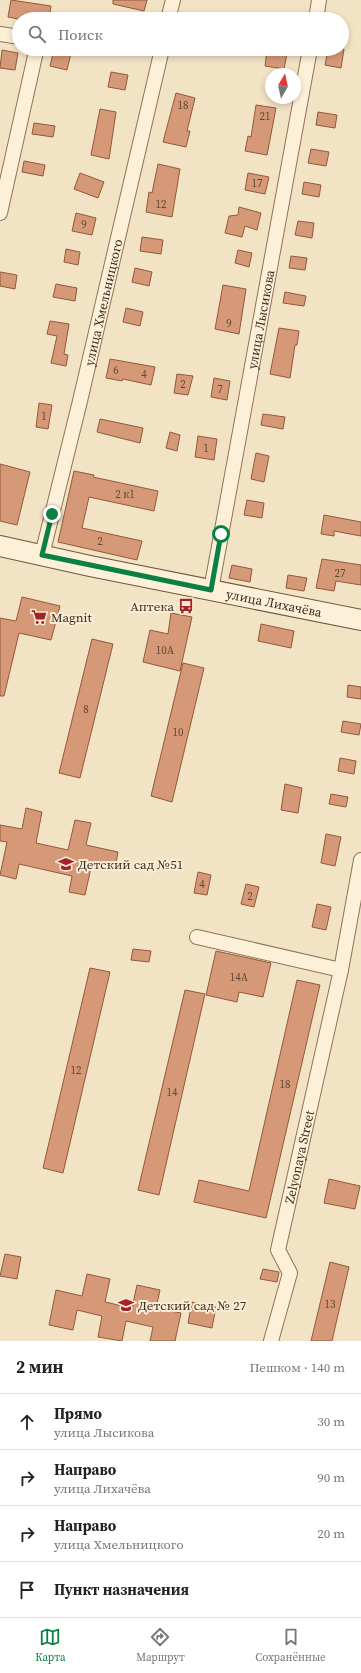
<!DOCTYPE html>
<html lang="ru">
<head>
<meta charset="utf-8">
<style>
  body { margin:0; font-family:"Source Serif 4",serif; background:#f6f6f6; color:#222 }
  .compass { position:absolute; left:265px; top:68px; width:36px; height:36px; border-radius:50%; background:#fff; box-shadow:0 2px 6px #0003; rotate:9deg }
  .stop { position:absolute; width:12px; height:12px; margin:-9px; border:3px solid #0b8043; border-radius:50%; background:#fff }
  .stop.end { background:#0b8043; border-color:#fff; box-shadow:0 1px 4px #0008 }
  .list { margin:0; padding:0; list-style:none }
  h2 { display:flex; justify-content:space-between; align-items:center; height:52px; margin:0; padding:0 16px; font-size:17px }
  h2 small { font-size:13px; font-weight:400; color:#767676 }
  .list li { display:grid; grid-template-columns:26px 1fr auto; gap:12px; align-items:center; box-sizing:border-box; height:56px; padding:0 16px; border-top:1px solid #e0e0e0 }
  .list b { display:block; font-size:15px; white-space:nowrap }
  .list p { margin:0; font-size:13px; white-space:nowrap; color:#767676 }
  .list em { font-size:13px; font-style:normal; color:#767676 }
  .icon { flex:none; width:22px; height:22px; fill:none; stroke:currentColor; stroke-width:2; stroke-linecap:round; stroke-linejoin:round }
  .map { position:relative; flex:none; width:361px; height:1341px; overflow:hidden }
  .search { position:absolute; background:#fff; box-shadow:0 2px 6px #0003; left:12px; right:12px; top:12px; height:44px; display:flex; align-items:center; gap:10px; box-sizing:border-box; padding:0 14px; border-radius:22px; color:#767676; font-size:15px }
  .sheet { height:276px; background:#fff }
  nav { display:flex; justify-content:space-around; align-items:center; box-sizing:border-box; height:56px; border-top:1px solid #e0e0e0; background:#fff; font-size:11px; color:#767676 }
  nav a { display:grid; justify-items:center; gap:2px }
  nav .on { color:#0b8043 }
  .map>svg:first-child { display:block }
</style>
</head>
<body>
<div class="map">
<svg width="361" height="1341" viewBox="0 0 361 1341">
  <rect width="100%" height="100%" fill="#f3e3c5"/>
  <!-- building -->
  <g fill="#d59977" stroke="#92593c">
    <path d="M11 0 51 6 49 19H18L8 17Z"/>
    <path d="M113 0H147L144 11 113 4Z"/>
    <path d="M54 49H72L67 70 50 66Z"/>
    <path d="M267 49H288L284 69 265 66Z"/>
    <path d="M328 49H344L341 68 325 65Z"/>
    <path d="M2 50 18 53 15 70 0 68Z"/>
    <path d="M111 72 128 75 125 90 108 87Z"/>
    <path d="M176 93 195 98 187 131H190L186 147 163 142Z"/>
    <path d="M256 105 276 108 267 155 245 151 248 136 251 137Z"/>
    <path d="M100 109 116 112 109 159 91 155Z"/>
    <path d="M318 112 337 115 335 128 316 125Z"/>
    <path d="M34 123 55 126 53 137 32 134Z"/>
    <path d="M311 149 329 152 326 166 308 163Z"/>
    <path d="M24 161 45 165 43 176 22 172Z"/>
    <path d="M158 164 180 169 172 217 146 212 149 192 152 193Z"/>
    <path d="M80 173 104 182 98 198 74 189Z"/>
    <path d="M248 173 269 177 265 194 245 190Z"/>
    <path d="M304 182 321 185 319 197 302 194Z"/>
    <path d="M239 207 261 213 257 230 245 226 242 237 225 233 229 216 238 215Z"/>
    <path d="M76 213 96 218 92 235 72 231Z"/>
    <path d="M298 221 314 223 312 238 295 235Z"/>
    <path d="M142 237 163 240 161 254 140 251Z"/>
    <path d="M66 249 80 252 78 265 64 262Z"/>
    <path d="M238 250 252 253 249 267 235 263Z"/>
    <path d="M291 256 307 258 305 270 289 268Z"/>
    <path d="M135 268 152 272 149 286 132 282Z"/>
    <path d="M0 272 17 275 15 289 0 286Z"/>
    <path d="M56 284 77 288 75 301 53 297Z"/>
    <path d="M223 285 246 289 239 334 215 329Z"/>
    <path d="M285 292 306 296 304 306 283 303Z"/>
    <path d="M126 308 143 312 140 326 123 322Z"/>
    <path d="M50 321 69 324 64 354 68 355 66 366 51 363 57 336 47 334Z"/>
    <path d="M279 328 299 331 297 345H295L290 378 270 374Z"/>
    <path d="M110 359 155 367 151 385 123 379 122 381 106 378Z"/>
    <path d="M177 374 193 376 188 395 174 393Z"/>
    <path d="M214 378 230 381 227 400 211 397Z"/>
    <path d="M39 403 52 405 48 429 36 427Z"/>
    <path d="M263 414 285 417 283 429 261 425Z"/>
    <path d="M100 419 143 428 140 443 97 432Z"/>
    <path d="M170 432 180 435 177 451 166 448Z"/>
    <path d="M198 436 217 439 214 460 195 457Z"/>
    <path d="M256 453 269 456 264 482 251 479Z"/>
    <path d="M0 464 30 472 17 525 0 521Z"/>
    <path d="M74 471 94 475 93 477 158 491 154 511 89 497 82 528 142 541 137 560 58 542Z"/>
    <path d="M247 500 264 503 262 518 244 515Z"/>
    <path d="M324 515 361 522V536L334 531V536L321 534Z"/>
    <path d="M322 559 361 565V585L336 581 334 591 316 588Z"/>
    <path d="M232 565 252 569 250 582 229 578Z"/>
    <path d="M288 575 307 578 304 591 286 588Z"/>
    <path d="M22 597 60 606 51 640 19 633 4 696H0V618L16 621Z"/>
    <path d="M171 613 192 617 180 671 143 662 150 630 168 634Z"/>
    <path d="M261 624 294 631 291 648 258 641Z"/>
    <path d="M92 639 113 644 80 778 59 773Z"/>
    <path d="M183 663 204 668 172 802 151 796Z"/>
    <path d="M348 685 361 687V699L347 697Z"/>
    <path d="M343 721 361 724 359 735 341 732Z"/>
    <path d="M340 758 356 761 354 774 338 771Z"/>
    <path d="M285 784 302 788 298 813 281 810Z"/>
    <path d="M331 794 348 797 346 807 329 804Z"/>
    <path d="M26 808 42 812 36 843 68 850 75 820 91 823 86 845 118 852 115 868 92 863 85 895 69 892 72 876 19 864 16 879 0 875 7 842 0 841V825L22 829Z"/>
    <path d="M326 834 341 837 335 866 321 863Z"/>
    <path d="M198 872 211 875 207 895 194 893Z"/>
    <path d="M246 884 259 887 254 907 241 904Z"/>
    <path d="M317 904 331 907 326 930 312 927Z"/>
    <path d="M133 949 151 951 149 962 131 960Z"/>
    <path d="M216 951 271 963 263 997 239 992 237 1002 206 995Z"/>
    <path d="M90 968 110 972 63 1173 43 1168Z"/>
    <path d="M297 980 320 985 266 1218 194 1202 199 1180 249 1191Z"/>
    <path d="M185 990 205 994 159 1195 138 1190Z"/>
    <path d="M329 1179 360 1186 355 1209 324 1203Z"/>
    <path d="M5 1254 21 1257 17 1279 0 1276Z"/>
    <path d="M330 1262 349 1267 332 1341H311Z"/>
    <path d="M263 1269 279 1272 277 1282 260 1279Z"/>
    <path d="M87 1274 110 1279 105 1302 132 1308 137 1285 160 1290 156 1308 181 1313 175 1341H150L153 1327 126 1321 122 1341 98 1337 102 1316 77 1310 73 1330 49 1325 56 1290 82 1296Z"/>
    <path d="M192 1302 216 1307 212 1328 188 1323Z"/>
  </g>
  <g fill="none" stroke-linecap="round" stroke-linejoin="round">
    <defs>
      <g id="street">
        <path d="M168 19 173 0"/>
        <path d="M316 19 319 0"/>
        <path d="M0 34 19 37"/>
        <path d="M0 213 35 56 34 49"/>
        <path id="s1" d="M42 555 80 401 162 49"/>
        <path id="s2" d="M211 590 310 49"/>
        <path d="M197 937 341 970"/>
        <path id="s3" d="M271 1341 290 1273 278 1250 341 970 361 860"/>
      </g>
      <g id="secondary">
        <path id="s4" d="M0 546 90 566 361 620"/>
      </g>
    </defs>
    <!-- street casing -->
    <use href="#street" stroke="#907358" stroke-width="16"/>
    <!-- secondary casing -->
    <use href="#secondary" stroke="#72543b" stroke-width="22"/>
    <!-- street -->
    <use href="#street" stroke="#fcf0d9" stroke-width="14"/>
    <!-- secondary -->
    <use href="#secondary" stroke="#fcf0d9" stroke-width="20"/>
  </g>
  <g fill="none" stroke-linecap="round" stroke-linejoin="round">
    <!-- route -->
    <path stroke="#0b8043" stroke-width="5" d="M52 514 42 555 211 590 221 534"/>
  </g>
  <!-- icons -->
  <defs>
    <symbol id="bus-bare" viewBox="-9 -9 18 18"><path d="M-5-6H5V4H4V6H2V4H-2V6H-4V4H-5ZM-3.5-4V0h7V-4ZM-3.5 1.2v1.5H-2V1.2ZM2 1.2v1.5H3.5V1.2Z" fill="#a6222a" stroke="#f9edd5" stroke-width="2.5" paint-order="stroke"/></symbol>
    <symbol id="supermarket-bare" viewBox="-9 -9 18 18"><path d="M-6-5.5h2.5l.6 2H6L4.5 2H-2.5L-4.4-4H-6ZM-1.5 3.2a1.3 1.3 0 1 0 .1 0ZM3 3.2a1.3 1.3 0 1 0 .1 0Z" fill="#a6222a" stroke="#f9edd5" stroke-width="2.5" paint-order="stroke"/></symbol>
    <symbol id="school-bare" viewBox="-9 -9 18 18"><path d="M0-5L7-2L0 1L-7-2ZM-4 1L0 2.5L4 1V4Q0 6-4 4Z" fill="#a6222a" stroke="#f9edd5" stroke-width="2.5" paint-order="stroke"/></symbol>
  </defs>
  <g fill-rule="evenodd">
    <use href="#bus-bare" x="175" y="595" width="22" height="22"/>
    <use href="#supermarket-bare" x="28" y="606" width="22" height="22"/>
    <use href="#school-bare" x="55" y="853" width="22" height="22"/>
    <use href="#school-bare" x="115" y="1294" width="22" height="22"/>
  </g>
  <g text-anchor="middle" stroke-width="4" stroke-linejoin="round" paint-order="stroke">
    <!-- number labels -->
    <g font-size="11" fill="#644734">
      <text x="183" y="109">18</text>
      <text x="265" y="120">21</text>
      <text x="257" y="187">17</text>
      <text x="161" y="208">12</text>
      <text x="84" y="228">9</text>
      <text x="229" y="327">9</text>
      <text x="116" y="374">6</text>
      <text x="144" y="378">4</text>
      <text x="183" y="388">2</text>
      <text x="220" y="393">7</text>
      <text x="44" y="420">1</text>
      <text x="206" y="452">1</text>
      <text x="125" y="498">2 к1</text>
      <text x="100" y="545">2</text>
      <text x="340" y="577">27</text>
      <text x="165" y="654">10А</text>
      <text x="86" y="713">8</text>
      <text x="178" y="736">10</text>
      <text x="202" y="888">4</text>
      <text x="250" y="900">2</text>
      <text x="239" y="981">14А</text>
      <text x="76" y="1074">12</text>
      <text x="285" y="1088">18</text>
      <text x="172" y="1096">14</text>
      <text x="330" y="1308">13</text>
    </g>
    <!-- street labels -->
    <g font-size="13" fill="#3f2c1e" stroke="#f9edd5">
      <text dy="5" stroke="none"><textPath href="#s1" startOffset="260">улица Хмельницкого</textPath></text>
      <text dy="5" stroke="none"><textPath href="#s2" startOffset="275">улица Лысикова</textPath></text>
      <text dy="5" stroke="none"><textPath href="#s4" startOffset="280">улица Лихачёва</textPath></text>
      <text dy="5" stroke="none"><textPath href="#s3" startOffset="192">Zelyonaya Street</textPath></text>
    </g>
    <!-- poi labels -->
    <g font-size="13" fill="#3f2c1e" stroke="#f9edd5" text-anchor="start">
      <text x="174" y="611" text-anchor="end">Аптека</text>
      <text x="51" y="622">Magnit</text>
      <text x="78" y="869">Детский сад №51</text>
      <text x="138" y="1310">Детский сад № 27</text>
    </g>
  </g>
</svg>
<svg class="compass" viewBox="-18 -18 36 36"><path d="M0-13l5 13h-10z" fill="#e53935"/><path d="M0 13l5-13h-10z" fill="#767676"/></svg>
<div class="stop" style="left:221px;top:534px"></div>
<div class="stop end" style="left:52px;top:514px"></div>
<div class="search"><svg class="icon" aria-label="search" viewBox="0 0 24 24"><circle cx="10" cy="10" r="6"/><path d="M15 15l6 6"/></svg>Поиск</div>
</div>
<section class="sheet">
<h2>2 мин<small>Пешком · 140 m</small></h2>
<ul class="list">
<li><svg class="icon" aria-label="ahead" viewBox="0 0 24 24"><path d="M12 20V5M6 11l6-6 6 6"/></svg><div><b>Прямо</b><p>улица Лысикова</p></div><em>30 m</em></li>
<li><svg class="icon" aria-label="right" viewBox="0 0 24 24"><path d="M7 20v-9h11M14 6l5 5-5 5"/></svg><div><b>Направо</b><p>улица Лихачёва</p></div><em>90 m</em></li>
<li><svg class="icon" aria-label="right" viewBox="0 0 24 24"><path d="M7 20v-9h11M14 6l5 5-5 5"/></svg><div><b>Направо</b><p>улица Хмельницкого</p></div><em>20 m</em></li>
<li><svg class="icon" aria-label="arrive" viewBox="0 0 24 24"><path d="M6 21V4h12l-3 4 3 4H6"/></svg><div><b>Пункт назначения</b></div></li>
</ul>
</section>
<nav>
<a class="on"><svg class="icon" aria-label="map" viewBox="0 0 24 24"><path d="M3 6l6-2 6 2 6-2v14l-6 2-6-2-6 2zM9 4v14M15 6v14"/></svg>Карта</a>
<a><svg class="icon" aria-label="directions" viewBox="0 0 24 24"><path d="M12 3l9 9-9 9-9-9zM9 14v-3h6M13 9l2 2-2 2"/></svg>Маршрут</a>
<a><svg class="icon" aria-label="saved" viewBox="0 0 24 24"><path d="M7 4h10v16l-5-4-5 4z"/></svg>Сохранённые</a>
</nav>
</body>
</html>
